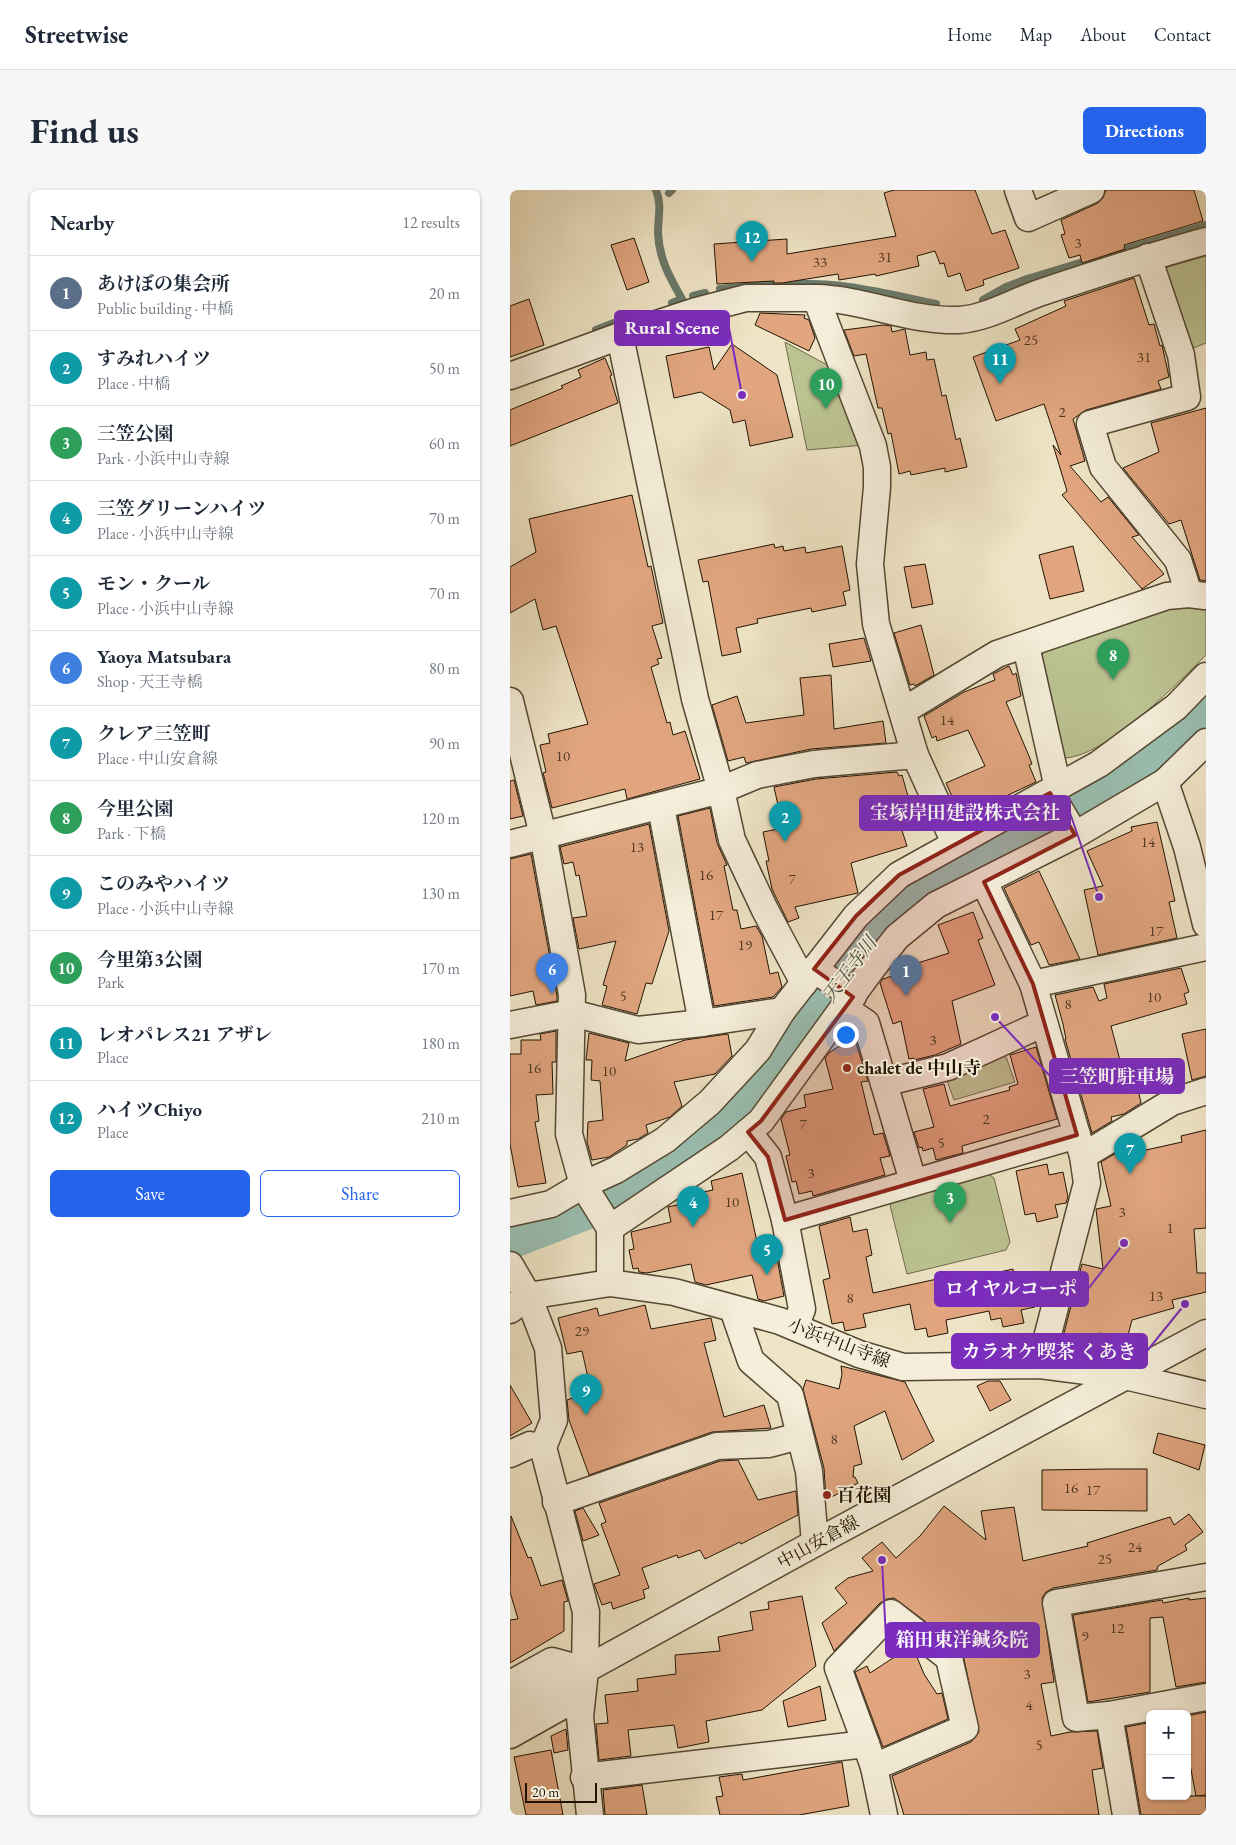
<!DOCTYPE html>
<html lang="en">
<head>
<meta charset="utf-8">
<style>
  body { margin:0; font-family:"EB Garamond","Noto Serif JP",serif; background:#f6f6f7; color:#1f2937 }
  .controls { position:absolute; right:15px; bottom:15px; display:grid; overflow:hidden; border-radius:8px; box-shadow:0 1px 4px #0004 }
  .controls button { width:45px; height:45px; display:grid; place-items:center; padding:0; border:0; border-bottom:1px solid #e0e1e3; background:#fff; color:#1f2937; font:25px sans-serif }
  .scale { position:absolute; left:15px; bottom:12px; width:72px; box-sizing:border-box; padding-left:5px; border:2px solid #211301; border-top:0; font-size:14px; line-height:18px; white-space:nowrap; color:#211301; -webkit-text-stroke:4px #f5eeda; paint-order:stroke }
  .you { position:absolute; left:335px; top:844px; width:18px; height:18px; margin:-12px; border:4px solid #fff; border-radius:50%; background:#1a73e8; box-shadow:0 0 0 8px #1a73e833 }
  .badge { display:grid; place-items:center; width:32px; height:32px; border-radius:50%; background:#2563eb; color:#fff; font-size:16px; font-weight:700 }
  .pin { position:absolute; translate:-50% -41px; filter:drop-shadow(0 1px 2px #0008) }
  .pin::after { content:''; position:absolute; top:26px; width:18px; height:15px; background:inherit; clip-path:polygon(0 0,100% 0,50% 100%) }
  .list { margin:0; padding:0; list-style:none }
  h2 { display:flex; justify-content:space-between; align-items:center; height:65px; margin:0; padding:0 20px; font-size:21px }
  h2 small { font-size:16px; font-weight:400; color:#747a83 }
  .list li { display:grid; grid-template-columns:32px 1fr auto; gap:15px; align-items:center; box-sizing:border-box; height:75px; padding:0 20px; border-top:1px solid #e0e1e3 }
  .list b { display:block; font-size:19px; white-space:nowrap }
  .list p { margin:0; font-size:16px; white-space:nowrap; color:#747a83 }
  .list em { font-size:16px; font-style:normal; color:#747a83 }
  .actions { display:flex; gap:10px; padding:15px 20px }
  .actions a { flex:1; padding:11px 0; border:1px solid #2563eb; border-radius:8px; text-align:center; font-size:18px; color:#2563eb }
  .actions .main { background:#2563eb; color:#fff }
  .map { position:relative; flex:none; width:696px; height:1625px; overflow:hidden; border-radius:8px }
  header { display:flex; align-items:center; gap:30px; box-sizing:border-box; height:70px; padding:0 25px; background:#fff; border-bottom:1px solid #e0e1e3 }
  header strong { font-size:24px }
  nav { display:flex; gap:28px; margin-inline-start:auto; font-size:18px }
  .intro { display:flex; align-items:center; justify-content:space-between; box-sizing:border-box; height:120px; padding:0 30px }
  h1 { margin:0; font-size:35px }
  .button { padding:12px 22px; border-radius:8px; background:#2563eb; color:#fff; font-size:18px; font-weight:700 }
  main { display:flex; gap:30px; padding:0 30px }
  aside { flex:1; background:#fff; border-radius:8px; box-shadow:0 1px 4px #0004 }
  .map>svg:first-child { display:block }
</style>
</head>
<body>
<header>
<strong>Streetwise</strong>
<nav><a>Home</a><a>Map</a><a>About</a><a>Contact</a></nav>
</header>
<div class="intro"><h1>Find us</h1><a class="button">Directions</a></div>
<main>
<aside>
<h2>Nearby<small>12 results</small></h2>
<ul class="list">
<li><span class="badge" style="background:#5c6f8a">1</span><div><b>あけぼの集会所</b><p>Public building · 中橋</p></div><em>20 m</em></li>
<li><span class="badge" style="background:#0f9aa8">2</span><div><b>すみれハイツ</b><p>Place · 中橋</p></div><em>50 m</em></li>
<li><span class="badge" style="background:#2e9e5b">3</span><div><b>三笠公園</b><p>Park · 小浜中山寺線</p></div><em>60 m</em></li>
<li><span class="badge" style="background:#0f9aa8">4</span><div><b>三笠グリーンハイツ</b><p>Place · 小浜中山寺線</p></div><em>70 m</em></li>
<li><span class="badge" style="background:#0f9aa8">5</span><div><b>モン・クール</b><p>Place · 小浜中山寺線</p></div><em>70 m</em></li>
<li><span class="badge" style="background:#3f7fe0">6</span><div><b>Yaoya Matsubara</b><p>Shop · 天王寺橋</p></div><em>80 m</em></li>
<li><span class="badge" style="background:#0f9aa8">7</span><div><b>クレア三笠町</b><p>Place · 中山安倉線</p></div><em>90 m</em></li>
<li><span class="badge" style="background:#2e9e5b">8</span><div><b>今里公園</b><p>Park · 下橋</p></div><em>120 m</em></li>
<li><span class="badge" style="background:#0f9aa8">9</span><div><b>このみやハイツ</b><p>Place · 小浜中山寺線</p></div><em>130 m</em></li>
<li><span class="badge" style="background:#2e9e5b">10</span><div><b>今里第3公園</b><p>Park</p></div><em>170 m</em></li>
<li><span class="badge" style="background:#0f9aa8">11</span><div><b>レオパレス21 アザレ</b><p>Place</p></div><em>180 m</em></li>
<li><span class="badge" style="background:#0f9aa8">12</span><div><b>ハイツChiyo</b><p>Place</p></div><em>210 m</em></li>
</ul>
<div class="actions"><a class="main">Save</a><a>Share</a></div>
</aside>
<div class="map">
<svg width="696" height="1625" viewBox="0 0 696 1625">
  <rect width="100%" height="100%" fill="#efe5c6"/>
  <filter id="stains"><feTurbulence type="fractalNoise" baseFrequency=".004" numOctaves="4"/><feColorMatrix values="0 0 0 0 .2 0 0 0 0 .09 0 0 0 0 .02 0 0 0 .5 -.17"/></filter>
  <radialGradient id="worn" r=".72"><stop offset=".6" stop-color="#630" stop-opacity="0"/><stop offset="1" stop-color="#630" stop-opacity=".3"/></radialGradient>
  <!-- green -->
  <g fill="#bcc393" stroke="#6e6b4a">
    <path d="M696 66V153L678 160 648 80Z"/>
    <path d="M275 152 330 182 355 255 297 260Z"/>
    <path d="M664 415 696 416V465C667 494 594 569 552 568L531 469 534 461Z"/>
    <path d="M494 861 505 892 444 910 435 885Z"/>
    <path d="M476 982 484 988 500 1052 496 1060 397 1084 380 1015 388 1004Z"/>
  </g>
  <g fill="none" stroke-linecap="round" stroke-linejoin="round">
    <!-- stream -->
    <g stroke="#6a7a6b" stroke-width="8">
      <path d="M146 0C152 15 148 28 148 43 149 69 160 88 172 109L162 113"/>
      <path d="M159 3 162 0"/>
      <path d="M210 99C252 94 297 91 339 97 368 101 397 108 426 114"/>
      <path d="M183 106 195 103"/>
      <path d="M473 110 496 97 517 89 696 35"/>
      <path d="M86 140 109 131"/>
    </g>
    <!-- river -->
    <path stroke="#9abfb2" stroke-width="44" d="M0 1047 106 1006 161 970 236 916 370 738 406 700 587 605 670 552 696 525"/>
  </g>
  <!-- building -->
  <g fill="#e1a680" stroke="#211301">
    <path d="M384 0H465L482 44 495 40 509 78 473 90 474 95 456 101 450 83 438 87 434 73 430 74 425 61 407 66 409 76 366 86 365 84 329 90 328 84 272 93H263L264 91 207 94 204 54 277 49V64L386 46 374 3Z"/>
    <path d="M596 0H684L693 31 614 55 615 59 572 73 570 65 559 68 551 45 555 44 551 30 588 13 593 8Z"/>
    <path d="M124 48 139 92 117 100 101 55Z"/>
    <path d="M624 88 639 135 644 134 650 156 652 155 659 187 648 191 651 199 576 220 563 229 575 271 560 276 591 312 598 307 629 345 622 347 654 384 632 399 552 305 557 301 543 255 551 265 534 214 486 231 463 167 510 150 505 139 556 116 554 111Z"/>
    <path d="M19 109 34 155 0 167V116Z"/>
    <path d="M250 123 295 125 294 128 299 130 305 148 299 161 245 135Z"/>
    <path d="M373 135 381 136 382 142 395 139 400 165 416 162 417 170 424 169 432 206 436 205 446 250 450 248 457 277 435 282V278L401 285 400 281 389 284 381 243 378 244 372 218H368L356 164 344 166 334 140Z"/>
    <path d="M222 154 267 185 283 247 240 256 235 230 223 233 220 220 191 202 164 208 156 166 199 157 204 180Z"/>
    <path d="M95 168 102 185 100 186 108 213 0 256V220L53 198 51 196 71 187 68 180Z"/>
    <path d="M696 218V391L690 390 671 330 659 334 613 278 649 262 641 233Z"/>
    <path d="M122 305 138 377 141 376 153 433 142 436 152 468 147 469 149 474 141 477 157 533 160 532 163 545 175 541 190 589 117 609 115 599 42 618 33 583 36 582 30 555 40 553 38 544 78 534 46 436 33 440 25 409 0 423V377L26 362 19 329Z"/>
    <path d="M264 354 265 358 273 356 274 361 295 357 296 363 332 356 340 400 333 402 336 415 302 422 301 418 247 429 248 433 226 438 231 462 212 466 198 391 193 392 188 370Z"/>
    <path d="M563 356 574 401 540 409 529 365Z"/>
    <path d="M415 374 423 414 402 418 394 377Z"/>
    <path d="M411 435 424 485 405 496 404 494 400 495 384 443Z"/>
    <path d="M354 448 361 471 323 477 319 454Z"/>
    <path d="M499 476 503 485 506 483 511 506 496 512 519 566 522 574 519 575 526 592 451 627 436 593 475 576 458 540 427 551 426 546 422 548 414 526 454 502 485 490 483 484Z"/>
    <path d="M321 485 324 539 373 531 376 553 301 559 236 573 234 567 218 571 202 515 227 506 236 533 294 525 290 488Z"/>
    <path d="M387 582 389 586 392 585 401 617 386 622 397 656 341 673 348 703 285 717 289 728 278 732 262 699 256 671H259L253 642 273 638 264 597 306 589Z"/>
    <path d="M4 590 13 626 0 629V591Z"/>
    <path d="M200 618 207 653 217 675 214 676 223 720H227L231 739 246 736 252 746 260 784 268 782 272 797 263 807 204 816 168 626Z"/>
    <path d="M647 632 665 711 659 712 667 748 588 765 574 700 593 696 577 661 622 641 621 637Z"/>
    <path d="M139 634 159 741 142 794 136 793 127 824 92 815 97 796 93 795 106 751 69 759 63 728 77 726 69 685 66 686 63 672 54 674 50 657Z"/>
    <path d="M21 664 47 806V811L26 815 23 801 0 806V669Z"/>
    <path d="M529 681 570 769 539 775 529 752 521 755 499 709 494 698Z"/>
    <path d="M463 722 473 748 468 750 485 795 442 811 451 854 425 865 404 870V868L399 869 391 831 383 834 370 793 373 789 385 785 383 781 439 763 428 735Z"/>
    <path d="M671 778 679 802 674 804 677 814 601 836 617 897 627 895 631 913 614 924 601 927 602 931 582 943 555 849H556L553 834 545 805 583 797 589 811 597 808 594 794Z"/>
    <path d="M696 839V886L682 890 672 844Z"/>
    <path d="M46 841V872H42L43 904 26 905 29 931 25 932 36 993 8 997 0 954V864H11V850H31L30 844Z"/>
    <path d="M79 843 119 853 115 871 175 850 218 844 222 866 205 884 164 892 172 916 160 927 136 935 138 943 128 949 117 951V955L99 967 82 970 77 952 78 932 93 930 90 891 81 890 82 870H76Z"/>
    <path d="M346 853 358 891 351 892 364 945 373 943 380 966 370 968 375 985 303 1006 302 1001 289 1004 286 991 282 992 276 966 280 965 271 929 276 922 296 917 294 905 323 899 315 868 320 862 328 857Z"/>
    <path d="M526 857 547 929 452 956 453 963 426 970 423 958 413 961 412 957 409 958 404 942 424 937 413 899 434 894 440 916 500 900 499 897 508 894 500 865Z"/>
    <path d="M696 940V1038L684 1039 687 1083H696V1102L662 1110 664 1118 622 1130 617 1149 589 1143 583 1167 549 1162 572 1074 593 1079 586 1019 601 1016 591 972 608 962 609 966 672 952 671 946Z"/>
    <path d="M537 974 539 985 553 982 558 1007 556 1013 545 1015 548 1027 527 1032 525 1023 515 1025 506 981Z"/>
    <path d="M232 983 249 1061 265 1057 274 1106 254 1111 248 1109 242 1085 196 1095 185 1092 181 1074 137 1083 129 1082 128 1078 123 1079 119 1060 124 1059 121 1042 161 1032 158 1017 180 1012 179 1005 203 1000 201 991Z"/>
    <path d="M340 1027 343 1042 357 1039 362 1065 356 1067 363 1103 427 1089 430 1101 473 1092 472 1086 503 1079 505 1091 519 1088 525 1117 511 1120 514 1133 493 1137 491 1128 481 1130 479 1121 436 1130 438 1143 418 1147 416 1138 405 1140 400 1114 353 1124 356 1137 335 1141 333 1132 322 1134 313 1090 320 1088 309 1036Z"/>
    <path d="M135 1115 141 1139 201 1128 206 1150 194 1153 214 1227 254 1215 261 1238 202 1242 79 1285 59 1230 57 1210 81 1201 72 1161 57 1164 48 1128 87 1118 89 1126Z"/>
    <path d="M331 1176 395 1192 424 1251 392 1270 375 1221 344 1236 352 1274 344 1276 343 1287H345L348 1293 316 1310 314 1278 293 1199 296 1190 329 1199 332 1184Z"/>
    <path d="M478 1191H490L501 1210 480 1221 467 1196Z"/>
    <path d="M0 1195 22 1233 0 1246Z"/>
    <path d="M648 1243 695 1255 689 1280 643 1263Z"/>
    <path d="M228 1270 248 1310 286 1301 288 1325 231 1354 230 1352 195 1369 190 1360 168 1368 167 1365 132 1378 139 1398 133 1400 135 1408 103 1419 101 1412 92 1415 84 1394 110 1385 91 1334 96 1332 89 1313 210 1271Z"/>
    <path d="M598 1279H637V1321L532 1320V1280Z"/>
    <path d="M434 1316 476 1350 471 1321 504 1317 513 1371 578 1356 577 1353 660 1327 664 1335 679 1324 693 1342 675 1355 677 1360 648 1376 647 1380 543 1398 536 1402 532 1408 544 1492 531 1494 541 1546 560 1542 587 1541 593 1578 582 1580 589 1625H394L382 1586 461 1552 469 1542 453 1464 448 1456 384 1408 377 1409 370 1413 324 1461 312 1433 337 1413 325 1398 338 1388 363 1381 352 1368 372 1352 386 1368 410 1346Z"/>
    <path d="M73 1318 89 1345 73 1351 65 1321Z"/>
    <path d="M1 1326 18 1368 21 1367 31 1396 52 1390 58 1411 54 1412V1441L0 1473V1430L8 1429 0 1402Z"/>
    <path d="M292 1406 306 1476 252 1520 196 1531 199 1552 168 1558 164 1535 118 1540 121 1566 89 1570 86 1534 98 1533 95 1505 128 1501 127 1489 166 1484 165 1465 210 1461 208 1447 243 1440 240 1422 259 1419 258 1412Z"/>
    <path d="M679 1408V1410L696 1408V1492L666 1497 653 1427 640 1428V1502L578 1512 563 1425 652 1410 653 1413Z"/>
    <path d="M400 1457 404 1460 414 1484 427 1504 432 1503 438 1529 373 1557 345 1482 357 1476 360 1483Z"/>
    <path d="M310 1496 316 1530 278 1537 273 1511Z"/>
    <path d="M696 1522V1605L686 1606 677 1559V1526Z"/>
    <path d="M637 1533 640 1552V1606H696V1625H631L616 1537Z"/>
    <path d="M56 1539 58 1560 44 1563 41 1546Z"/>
    <path d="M41 1560 53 1625H16L4 1567Z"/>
    <path d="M332 1572 339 1616 289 1625H210L206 1607 213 1606 209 1587 232 1584 233 1590Z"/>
    <path d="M132 1595 137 1625H95L93 1600Z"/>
  </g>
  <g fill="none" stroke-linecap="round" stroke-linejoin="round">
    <defs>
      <g id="minor">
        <path d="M508 0 518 28 581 0"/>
        <path d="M638 67 671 165 677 207 580 234 593 277 668 370 679 404"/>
        <path d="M306 108C354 109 401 132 449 130 478 128 505 111 532 102 586 84 641 66 696 51"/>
        <path d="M110 146 185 509 211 600 222 650 255 720 294 793"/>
        <path d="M0 186 110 146 186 121 236 108H306L363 256 367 277V297L360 374 366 434 405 565 445 653"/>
        <path d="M516 456 548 598"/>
        <path d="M0 511 33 645 62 805 59 944 73 995 100 1038V1093"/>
        <path d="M393 521 487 464 657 406 679 404 695 406"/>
        <path d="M655 592 677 657 696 734"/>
        <path d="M540 603 565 645"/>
        <path d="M151 617 192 833 272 821"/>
        <path d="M0 654 211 600 247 585 304 574 405 565"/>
        <path d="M474 692 523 794 573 966 577 993 530 1175"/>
        <path d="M304 779 343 806"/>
        <path d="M523 794 696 757"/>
        <path d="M334 818 356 833 403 991"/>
        <path d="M0 835 62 823 128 840 192 833"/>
        <path d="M374 893 438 877 534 833"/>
        <path d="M238 942 258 967 275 1030 292 1119 285 1137"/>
        <path d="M573 966 662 912 696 901"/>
        <path d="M0 1023 41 1014 73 995 106 980 155 950 200 912 248 860 272 821 346 726 389 685 589 574 666 517 696 486"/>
        <path d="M275 1030 567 945"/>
        <path d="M100 1038 219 958 251 931 360 781 387 747 426 715 565 645 655 592 696 552"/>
        <path d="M0 1075 18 1106 38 1158 44 1230 33 1257 76 1422 75 1480 70 1527 80 1625"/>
        <path d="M223 1119 241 1171 280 1205 299 1281 305 1353"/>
        <path d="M0 1120 18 1106 100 1093 164 1102 270 1131 349 1164 393 1177 530 1175 615 1186 696 1205"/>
        <path d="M0 1264 20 1255 33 1257"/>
        <path d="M46 1312 207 1256 259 1254 289 1246"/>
        <path d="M696 1387 546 1413 566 1528 599 1525 696 1507"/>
        <path d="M0 1494 42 1471 75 1480"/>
        <path d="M0 1521 305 1353 696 1143"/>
        <path d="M599 1525 616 1625"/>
        <path d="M0 1545 57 1513 72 1485"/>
        <path d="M356 1554 328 1478 381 1423 439 1468 455 1538 364 1577"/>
        <path d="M74 1587 356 1554 364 1577 374 1625"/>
      </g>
    </defs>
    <!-- minor casing -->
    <use href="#minor" stroke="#544832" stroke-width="29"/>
    <!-- minor -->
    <use href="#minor" stroke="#f5eeda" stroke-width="26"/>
  </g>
  <!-- marked area -->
  <path fill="#8f2418" fill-opacity="0.2" stroke="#8f2418" stroke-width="4" stroke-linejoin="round" d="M540 603 565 645 474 692 523 794 567 945 275 1030 258 967 238 942 251 931 343 807 304 779 346 726 389 685Z"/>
  <!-- markers -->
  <g fill="#8f2418" stroke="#f5eeda" stroke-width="2">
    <circle cx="337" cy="878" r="5"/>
    <circle cx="317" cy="1305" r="5"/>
  </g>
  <g text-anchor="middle" stroke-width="4" stroke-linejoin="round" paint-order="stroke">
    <!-- number labels -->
    <g font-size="15" fill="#513821">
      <text x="568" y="58">3</text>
      <text x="375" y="72">31</text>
      <text x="310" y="77">33</text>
      <text x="521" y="155">25</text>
      <text x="634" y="172">31</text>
      <text x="552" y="227">2</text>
      <text x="437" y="535">14</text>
      <text x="53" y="571">10</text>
      <text x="638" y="657">14</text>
      <text x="127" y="662">13</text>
      <text x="196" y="690">16</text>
      <text x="282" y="694">7</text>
      <text x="206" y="730">17</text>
      <text x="646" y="746">17</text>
      <text x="235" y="760">19</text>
      <text x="113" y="811">5</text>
      <text x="644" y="812">10</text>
      <text x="558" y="819">8</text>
      <text x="423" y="855">3</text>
      <text x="24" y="883">16</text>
      <text x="99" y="886">10</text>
      <text x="476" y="934">2</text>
      <text x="293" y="939">7</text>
      <text x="431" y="958">5</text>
      <text x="301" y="988">3</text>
      <text x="222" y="1017">10</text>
      <text x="612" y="1027">3</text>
      <text x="660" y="1043">1</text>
      <text x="646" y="1111">13</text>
      <text x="340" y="1113">8</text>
      <text x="72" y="1146">29</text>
      <text x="324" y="1254">8</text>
      <text x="561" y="1303">16</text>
      <text x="583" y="1305">17</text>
      <text x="625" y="1362">24</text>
      <text x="595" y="1374">25</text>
      <text x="607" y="1443">12</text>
      <text x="575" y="1451">9</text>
      <text x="517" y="1489">3</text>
      <text x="519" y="1520">4</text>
      <text x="529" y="1560">5</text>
    </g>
    <!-- poi labels -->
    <g font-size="18" font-weight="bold" fill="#211301" stroke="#f5eeda" text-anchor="start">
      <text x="347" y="884">chalet de 中山寺</text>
      <text x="327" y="1311">百花園</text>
    </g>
    <!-- street labels -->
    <g font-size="18" fill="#211301" stroke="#f5eeda">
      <text transform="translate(329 1153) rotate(21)" y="6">小浜中山寺線</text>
      <text transform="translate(308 1352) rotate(-29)" y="6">中山安倉線</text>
    </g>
    <!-- water labels -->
    <g font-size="19" font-style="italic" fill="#4b4f3f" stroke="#f5eeda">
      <text transform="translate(339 779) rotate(-53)" y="7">天王寺川</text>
    </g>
  </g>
  <!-- callouts -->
  <path fill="none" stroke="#7b2cbf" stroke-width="2" d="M232 205L219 138M589 707L560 623M485 827L540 886M614 1053L578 1099M675 1114L637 1161M372 1370L376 1450"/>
  <g fill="#7b2cbf" stroke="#f5eeda" stroke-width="2">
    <circle cx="232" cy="205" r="5"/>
    <circle cx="589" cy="707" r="5"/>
    <circle cx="485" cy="827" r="5"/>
    <circle cx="614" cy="1053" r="5"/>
    <circle cx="675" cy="1114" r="5"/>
    <circle cx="372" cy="1370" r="5"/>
  </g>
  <g fill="#7b2cbf" stroke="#7b2cbf" stroke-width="2">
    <rect x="105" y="121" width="114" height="34" rx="5"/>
    <rect x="350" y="606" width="210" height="34" rx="5"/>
    <rect x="540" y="869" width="134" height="34" rx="5"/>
    <rect x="425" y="1082" width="153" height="34" rx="5"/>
    <rect x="442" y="1144" width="195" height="34" rx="5"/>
    <rect x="376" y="1433" width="153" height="34" rx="5"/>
  </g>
  <g font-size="19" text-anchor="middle" font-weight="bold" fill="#fff">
    <text x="162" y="144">Rural Scene</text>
    <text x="455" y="629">宝塚岸田建設株式会社</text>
    <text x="607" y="893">三笠町駐車場</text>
    <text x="501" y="1105">ロイヤルコーポ</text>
    <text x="539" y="1168">カラオケ喫茶 くあき</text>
    <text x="452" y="1456">箱田東洋鍼灸院</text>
  </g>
  <rect width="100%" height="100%" filter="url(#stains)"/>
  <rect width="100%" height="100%" fill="url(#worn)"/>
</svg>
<div class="controls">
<button>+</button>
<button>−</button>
</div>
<div class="scale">20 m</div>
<div class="you"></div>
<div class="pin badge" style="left:396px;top:806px;background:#5c6f8a">1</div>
<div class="pin badge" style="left:275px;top:652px;background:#0f9aa8">2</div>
<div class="pin badge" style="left:440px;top:1033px;background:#2e9e5b">3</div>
<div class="pin badge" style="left:183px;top:1037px;background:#0f9aa8">4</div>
<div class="pin badge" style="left:257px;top:1085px;background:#0f9aa8">5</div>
<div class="pin badge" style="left:42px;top:804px;background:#3f7fe0">6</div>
<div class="pin badge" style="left:620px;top:984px;background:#0f9aa8">7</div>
<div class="pin badge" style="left:603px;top:490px;background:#2e9e5b">8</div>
<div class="pin badge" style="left:76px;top:1225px;background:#0f9aa8">9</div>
<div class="pin badge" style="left:316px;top:219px;background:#2e9e5b">10</div>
<div class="pin badge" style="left:490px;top:194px;background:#0f9aa8">11</div>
<div class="pin badge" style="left:242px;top:72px;background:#0f9aa8">12</div>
</div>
</main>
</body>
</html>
